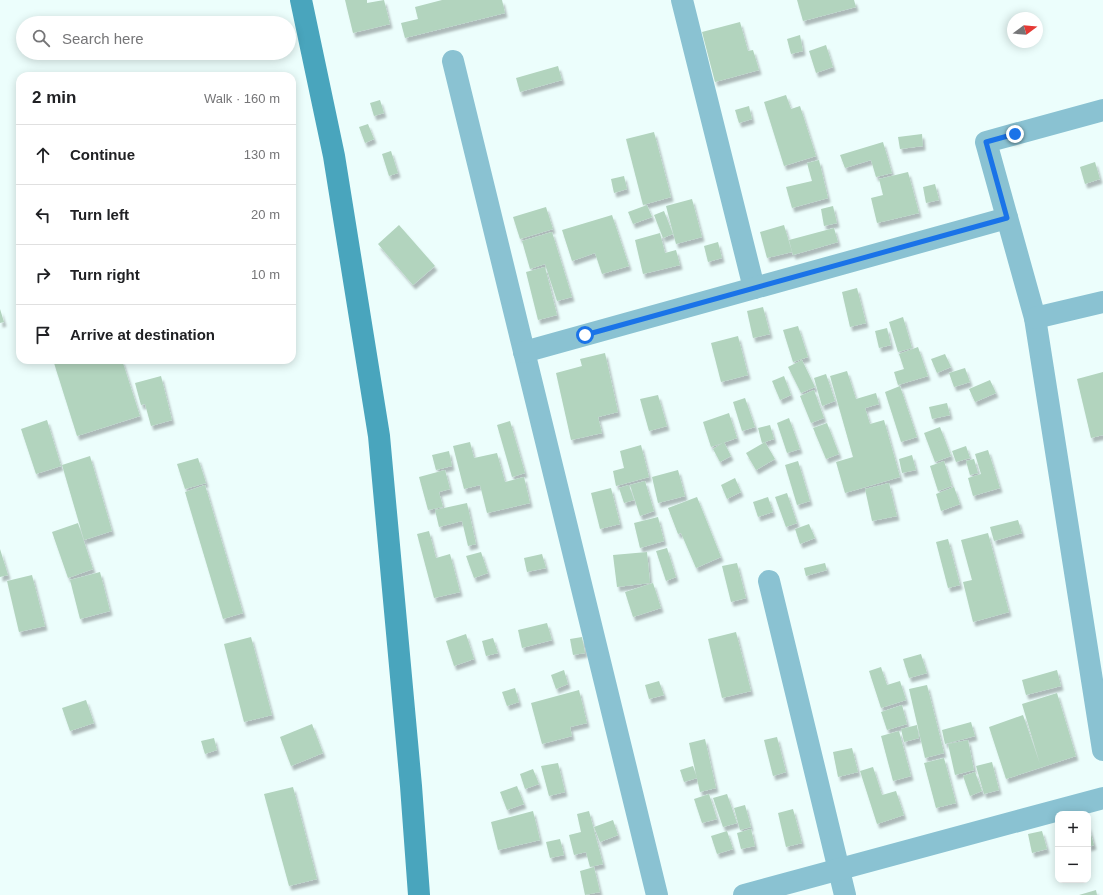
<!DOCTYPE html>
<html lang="en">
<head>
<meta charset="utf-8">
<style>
  body { margin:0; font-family:Arial,sans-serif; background:#f6f6f6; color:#202124 }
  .controls { position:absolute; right:12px; bottom:12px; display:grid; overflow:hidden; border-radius:8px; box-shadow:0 2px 10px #0003 }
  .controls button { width:36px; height:36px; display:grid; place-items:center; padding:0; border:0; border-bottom:1px solid #e0e0e0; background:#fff; color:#202124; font:20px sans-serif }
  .compass { position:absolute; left:1007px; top:12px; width:36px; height:36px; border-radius:50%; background:#fff; box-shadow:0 2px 10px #0003; rotate:74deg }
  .stop { position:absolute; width:12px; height:12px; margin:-9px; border:3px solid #1a73e8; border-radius:50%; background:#fff }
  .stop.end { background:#1a73e8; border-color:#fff; box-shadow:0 1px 4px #0008 }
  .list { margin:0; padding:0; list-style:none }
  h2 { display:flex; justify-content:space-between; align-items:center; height:52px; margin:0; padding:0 16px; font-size:17px }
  h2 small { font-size:13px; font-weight:400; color:#757577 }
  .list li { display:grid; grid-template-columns:26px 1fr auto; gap:12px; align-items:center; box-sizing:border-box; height:60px; padding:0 16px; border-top:1px solid #e0e0e0 }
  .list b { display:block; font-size:15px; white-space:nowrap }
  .list em { font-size:13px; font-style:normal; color:#757577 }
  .icon { flex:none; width:22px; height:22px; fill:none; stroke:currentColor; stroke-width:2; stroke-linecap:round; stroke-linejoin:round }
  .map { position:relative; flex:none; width:1103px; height:895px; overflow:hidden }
  .search { position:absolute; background:#fff; box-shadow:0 2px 10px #0003; left:16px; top:16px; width:280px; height:44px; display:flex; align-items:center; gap:10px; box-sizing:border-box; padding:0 14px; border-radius:22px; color:#757577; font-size:15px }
  .panel { position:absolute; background:#fff; box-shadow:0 2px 10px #0003; left:16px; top:72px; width:280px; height:292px; border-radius:12px }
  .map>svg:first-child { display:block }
</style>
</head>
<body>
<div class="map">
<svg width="1103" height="895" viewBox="0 0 1103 895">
  <defs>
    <filter id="shadow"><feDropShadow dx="2.5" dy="4.5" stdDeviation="1" flood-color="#0004"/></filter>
  </defs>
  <rect width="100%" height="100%" fill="#ecfefc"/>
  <!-- building -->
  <g fill="#b2d4be" filter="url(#shadow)">
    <path d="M345 0H367V3L384 0 390 24 353 33Z"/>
    <path d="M442 0H502L505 13 405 38 401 23 418 19 415 7Z"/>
    <path d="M797 0H854L856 7 803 21Z"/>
    <path d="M740 22 748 51 753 50 759 70 715 82 702 32Z"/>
    <path d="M800 35 803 51 791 54 787 39Z"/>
    <path d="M826 45 833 67 816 73 809 51Z"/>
    <path d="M558 66 562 80 520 92 516 78Z"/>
    <path d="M786 95 791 109 800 106 816 156 784 166 764 102Z"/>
    <path d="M380 100 384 113 374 116 370 103Z"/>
    <path d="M749 106 752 119 739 123 735 110Z"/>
    <path d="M368 124 374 139 365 143 359 127Z"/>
    <path d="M654 132 671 197 643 205 626 139Z"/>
    <path d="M922 134 923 146 900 149 898 137Z"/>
    <path d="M883 142 892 173 876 177 871 160 845 168 840 155Z"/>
    <path d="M391 151 398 173 389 176 382 154Z"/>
    <path d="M819 160 828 198 792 208 786 187 812 181 807 163Z"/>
    <path d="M1095 162 1100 179 1085 184 1080 167Z"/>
    <path d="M908 172 919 213 877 223 871 198 883 195 879 179Z"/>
    <path d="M624 176 627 189 614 193 611 179Z"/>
    <path d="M935 184 939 200 926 203 923 187Z"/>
    <path d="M692 199 702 237 676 244 666 206Z"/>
    <path d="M647 205 652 217 633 224 628 212Z"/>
    <path d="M833 206 837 223 824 226 821 209Z"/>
    <path d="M546 207 553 229 520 239 513 217Z"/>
    <path d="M664 211 673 234 663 238 654 215Z"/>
    <path d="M612 215 629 266 602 274 595 253 572 261 562 230Z"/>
    <path d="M399 225 435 266 413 285 378 244Z"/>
    <path d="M784 225 792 252 767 258 760 232Z"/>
    <path d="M834 228 838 242 793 255 789 240Z"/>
    <path d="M552 232 572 297 557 301 545 264 530 269 522 241Z"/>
    <path d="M660 233 665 253 676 250 680 265 643 274 635 240Z"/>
    <path d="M718 242 722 258 708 262 704 246Z"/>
    <path d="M545 267 557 315 538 320 526 272Z"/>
    <path d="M857 288 866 323 850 327 842 292Z"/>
    <path d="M763 307 770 334 753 338 747 311Z"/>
    <path d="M0 309 4 322 0 323Z"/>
    <path d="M903 317 912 348 898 352 889 322Z"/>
    <path d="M798 326 808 357 793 362 783 330Z"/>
    <path d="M887 328 891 345 879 348 875 331Z"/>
    <path d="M738 336 748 375 721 382 711 343Z"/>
    <path d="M918 347 928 376 898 385 894 372 904 369 899 354Z"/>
    <path d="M605 353 618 412 598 417 602 433 571 440 556 373 582 366 580 359Z"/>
    <path d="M945 354 951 367 937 373 931 359Z"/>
    <path d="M63 360H122L140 416 77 436 54 363Z"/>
    <path d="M802 360 815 387 801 393 788 367Z"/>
    <path d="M965 368 970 382 954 387 949 373Z"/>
    <path d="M847 371 856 399 876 393 879 404 865 408 870 424 884 420 900 477 845 493 836 462 853 457 830 376Z"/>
    <path d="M1103 372V435L1091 438 1077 379Z"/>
    <path d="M826 374 835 401 822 406 814 378Z"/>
    <path d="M161 376 172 420 151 426 145 404 141 405 135 383Z"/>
    <path d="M784 376 791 395 780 400 772 381Z"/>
    <path d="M990 380 996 393 975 402 969 389Z"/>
    <path d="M900 386 917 437 901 442 885 392Z"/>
    <path d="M814 390 824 418 811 423 800 396Z"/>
    <path d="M658 395 667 426 649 431 640 399Z"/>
    <path d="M745 398 755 427 742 431 733 402Z"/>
    <path d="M947 403 950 415 932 419 929 407Z"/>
    <path d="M729 413 737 438 711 447 703 422Z"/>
    <path d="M789 418 800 449 787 453 777 423Z"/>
    <path d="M47 420 61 466 36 474 21 429Z"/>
    <path d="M510 421 525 473 512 477 497 425Z"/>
    <path d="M827 423 839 454 826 459 813 428Z"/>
    <path d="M770 425 774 439 762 443 758 428Z"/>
    <path d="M940 427 951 456 935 462 924 433Z"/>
    <path d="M470 442 474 458 497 453 505 482 524 477 530 503 487 513 480 485 464 489 453 446Z"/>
    <path d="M724 442 731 456 720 462 713 449Z"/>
    <path d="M765 442 775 459 756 470 746 453Z"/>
    <path d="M641 445 649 477 616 486 613 471 624 468 620 451Z"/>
    <path d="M966 446 970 458 956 462 952 451Z"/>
    <path d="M988 450 1000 488 973 496 968 478 981 474 975 454Z"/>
    <path d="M449 451 452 466 436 470 432 455Z"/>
    <path d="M912 455 916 470 902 473 899 459Z"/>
    <path d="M90 456 112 531 84 540 62 465Z"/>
    <path d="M198 458 206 483 185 489 177 464Z"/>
    <path d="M974 459 978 473 970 475 966 461Z"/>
    <path d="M798 461 810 501 797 505 785 465Z"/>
    <path d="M944 461 952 486 938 491 930 466Z"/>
    <path d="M445 470 450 489 439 492 443 507 428 510 419 477Z"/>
    <path d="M678 470 685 496 658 503 652 477Z"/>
    <path d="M735 478 741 492 727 499 721 485Z"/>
    <path d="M645 481 654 511 640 516 630 485Z"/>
    <path d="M889 483 897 516 872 521 865 489Z"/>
    <path d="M205 485 243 613 223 619 185 492Z"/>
    <path d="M629 485 634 500 624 503 619 488Z"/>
    <path d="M954 487 960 504 941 511 936 494Z"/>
    <path d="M611 488 620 524 600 529 591 493Z"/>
    <path d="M787 493 797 523 786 527 775 497Z"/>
    <path d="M697 497 721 557 696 568 681 533 678 534 668 508Z"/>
    <path d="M768 497 773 512 758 517 753 502Z"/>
    <path d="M467 503 476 544 468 546 462 521 439 527 435 510Z"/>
    <path d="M658 517 664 541 640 548 634 523Z"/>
    <path d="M1018 520 1022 533 994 541 990 527Z"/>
    <path d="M78 523 93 569 68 578 52 532Z"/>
    <path d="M809 524 815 538 800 544 795 529Z"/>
    <path d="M429 531 436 558 450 554 460 592 434 598 417 534Z"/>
    <path d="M988 533 1009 612 973 622 963 582 972 580 961 540Z"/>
    <path d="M948 539 960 585 948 588 936 542Z"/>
    <path d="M667 548 676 577 666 581 656 551Z"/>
    <path d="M0 549 8 575 0 577Z"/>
    <path d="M481 552 488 573 474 578 466 556Z"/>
    <path d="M647 552 650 583 617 587 613 555Z"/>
    <path d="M542 554 546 568 527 572 524 558Z"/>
    <path d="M737 563 746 598 731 602 722 566Z"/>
    <path d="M825 563 827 570 806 576 804 568Z"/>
    <path d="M100 572 110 611 80 619 70 580Z"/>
    <path d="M32 575 45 626 19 632 7 581Z"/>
    <path d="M653 583 661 608 633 617 625 592Z"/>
    <path d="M547 623 552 640 522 648 518 630Z"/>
    <path d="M736 632 751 691 722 698 708 639Z"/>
    <path d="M466 634 474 659 454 666 446 641Z"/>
    <path d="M251 637 272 715 244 722 224 644Z"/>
    <path d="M582 637 585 653 573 655 570 639Z"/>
    <path d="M493 638 498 653 486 656 482 641Z"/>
    <path d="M921 654 927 673 909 678 903 659Z"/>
    <path d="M881 667 887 685 900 681 906 700 881 708 869 671Z"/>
    <path d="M564 670 568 684 556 689 551 675Z"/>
    <path d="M1057 670 1061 686 1026 695 1022 680Z"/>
    <path d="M659 681 664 695 649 699 645 685Z"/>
    <path d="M927 685 944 753 925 758 909 689Z"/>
    <path d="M515 688 519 702 507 706 502 692Z"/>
    <path d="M579 690 587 723 570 727 572 736 542 744 531 703Z"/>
    <path d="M1057 693 1076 756 1006 779 989 727 1023 715 1040 764 1022 704Z"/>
    <path d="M86 700 94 723 70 731 62 708Z"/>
    <path d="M902 705 907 724 887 730 881 712Z"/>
    <path d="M971 722 975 736 945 744 942 730Z"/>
    <path d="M312 724 323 753 291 766 280 737Z"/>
    <path d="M917 725 919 738 904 742 901 729Z"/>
    <path d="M899 731 911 776 893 781 881 736Z"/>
    <path d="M777 737 786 772 773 776 764 740Z"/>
    <path d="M214 738 217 750 205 754 201 741Z"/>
    <path d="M705 739 716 788 700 792 689 743Z"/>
    <path d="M968 740 974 770 955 775 948 744Z"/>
    <path d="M852 748 858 772 838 777 833 752Z"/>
    <path d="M944 758 956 803 936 808 924 763Z"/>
    <path d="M992 762 999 790 984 794 976 766Z"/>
    <path d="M558 763 565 792 549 796 541 766Z"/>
    <path d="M693 766 697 778 684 782 680 770Z"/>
    <path d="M873 767 882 795 896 791 904 815 877 824 860 771Z"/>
    <path d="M533 769 539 784 525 789 520 774Z"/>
    <path d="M975 772 982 791 970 796 963 776Z"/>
    <path d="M517 786 524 804 507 810 500 792Z"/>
    <path d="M293 787 317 879 289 886 264 794Z"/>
    <path d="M709 794 717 819 702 823 694 799Z"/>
    <path d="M727 794 737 823 723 827 713 798Z"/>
    <path d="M745 805 751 827 740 830 734 808Z"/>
    <path d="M793 809 802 843 786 847 778 813Z"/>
    <path d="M533 811 540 840 498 850 491 822Z"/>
    <path d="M589 811 603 864 590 867 586 852 574 855 569 835 581 832 577 814Z"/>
    <path d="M613 820 618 835 600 842 594 827Z"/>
    <path d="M1088 824 1094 845 1088 847Z"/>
    <path d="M751 829 755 846 741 849 737 833Z"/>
    <path d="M727 831 733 849 717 854 711 836Z"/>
    <path d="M1042 831 1047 849 1032 853 1028 834Z"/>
    <path d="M560 839 564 855 550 858 546 842Z"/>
    <path d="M594 867 600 892 585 895 580 871Z"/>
    <path d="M1096 890 1097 895H1079Z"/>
  </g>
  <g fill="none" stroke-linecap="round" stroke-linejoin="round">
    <!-- minor -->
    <g stroke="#8ac2d2" stroke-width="22">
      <path d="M682 0 754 288"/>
      <path d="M453 61 657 895"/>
      <path d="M1103 110 986 142 1035 318 1103 750"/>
      <path d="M1035 318 1103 302"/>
      <path d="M524 352 1007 218"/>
      <path d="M769 581 845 895"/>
      <path d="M744 895 1103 798"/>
    </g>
    <!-- secondary -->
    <path stroke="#49a5bd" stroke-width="22" d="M301 0 334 156 379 436 411 786 419 895"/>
  </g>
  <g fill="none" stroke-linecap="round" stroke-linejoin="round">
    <!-- route -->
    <path stroke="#1a73e8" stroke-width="5" d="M585 335 1007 218 986 142 1015 134"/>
  </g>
</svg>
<div class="controls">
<button>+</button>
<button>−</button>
</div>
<svg class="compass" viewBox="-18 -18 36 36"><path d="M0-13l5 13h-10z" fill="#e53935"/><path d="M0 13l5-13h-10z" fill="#757577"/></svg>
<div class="stop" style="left:585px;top:335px"></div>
<div class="stop end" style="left:1015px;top:134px"></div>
<div class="search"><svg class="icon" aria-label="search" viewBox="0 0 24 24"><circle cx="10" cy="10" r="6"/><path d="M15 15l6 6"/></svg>Search here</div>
<section class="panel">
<h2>2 min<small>Walk · 160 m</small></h2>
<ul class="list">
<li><svg class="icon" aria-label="ahead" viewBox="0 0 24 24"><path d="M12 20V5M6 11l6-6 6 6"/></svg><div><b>Continue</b></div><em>130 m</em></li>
<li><svg class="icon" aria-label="left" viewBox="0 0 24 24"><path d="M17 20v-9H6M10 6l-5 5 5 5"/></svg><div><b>Turn left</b></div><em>20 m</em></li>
<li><svg class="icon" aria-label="right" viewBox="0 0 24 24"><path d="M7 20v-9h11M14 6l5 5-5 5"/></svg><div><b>Turn right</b></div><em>10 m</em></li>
<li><svg class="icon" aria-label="arrive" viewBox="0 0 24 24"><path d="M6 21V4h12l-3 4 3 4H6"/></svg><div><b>Arrive at destination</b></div></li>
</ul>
</section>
</div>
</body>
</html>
